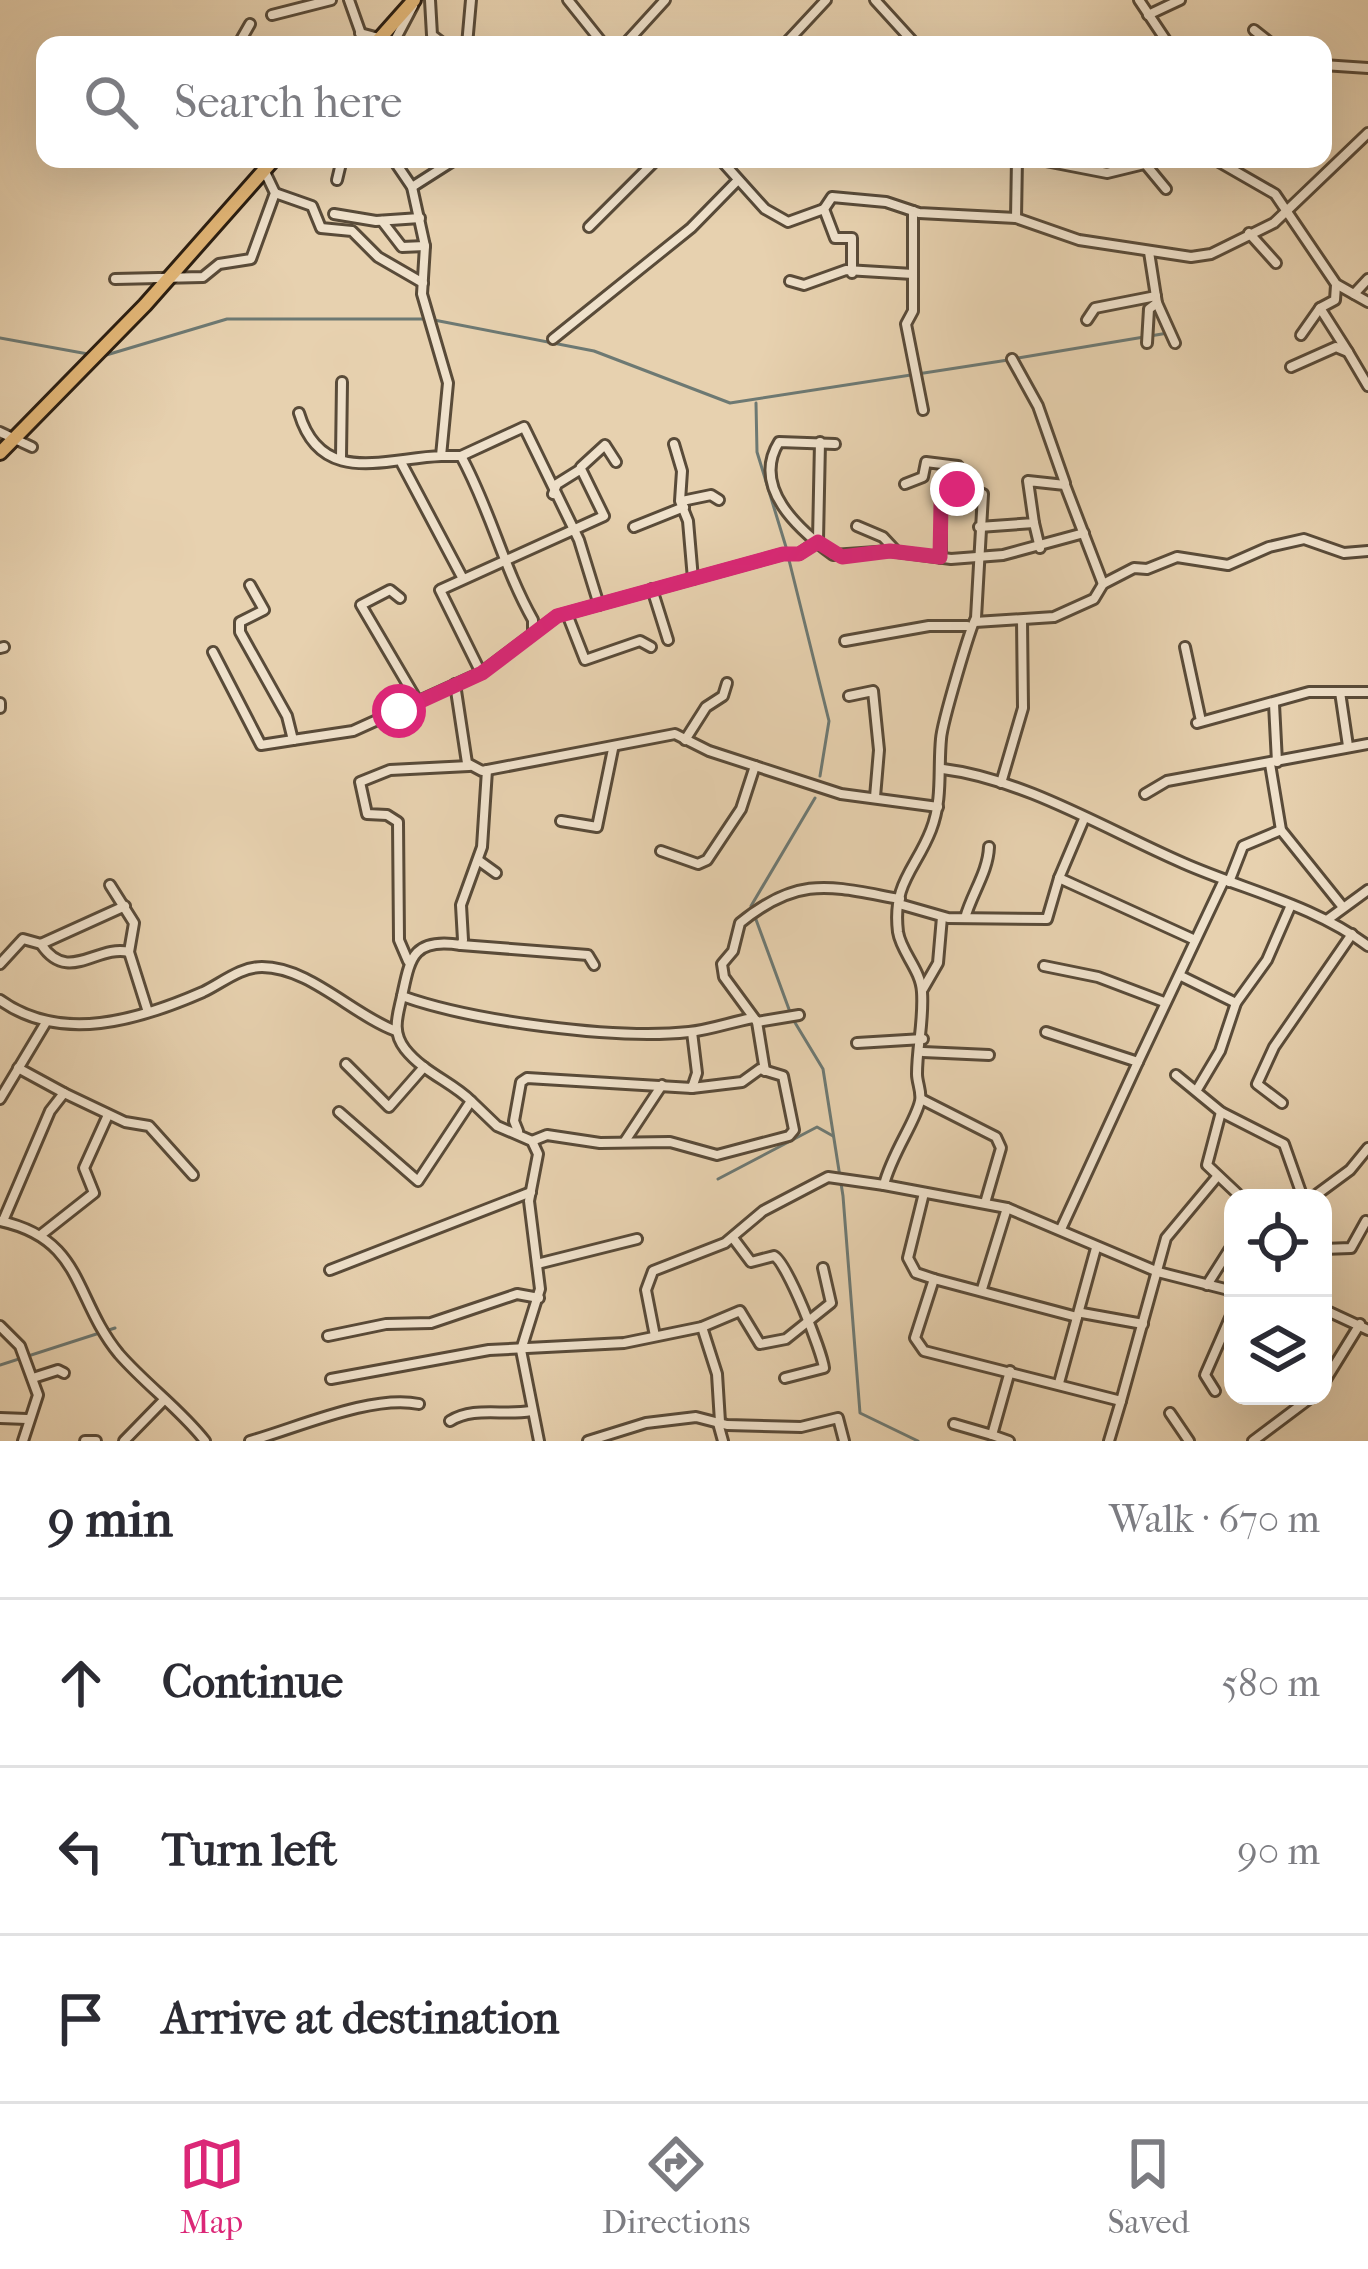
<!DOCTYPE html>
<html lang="en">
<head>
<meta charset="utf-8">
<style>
  body { margin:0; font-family:"IM FELL French Canon",serif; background:#f2f2f3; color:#2b2b33 }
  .controls { position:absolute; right:36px; bottom:36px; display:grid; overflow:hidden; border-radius:24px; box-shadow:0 12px 48px #0002 }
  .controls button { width:108px; height:108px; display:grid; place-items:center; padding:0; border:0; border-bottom:3px solid #e1e1e2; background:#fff; color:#2b2b33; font:60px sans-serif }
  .stop { position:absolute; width:36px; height:36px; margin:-27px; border:9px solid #db2777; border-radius:50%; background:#fff }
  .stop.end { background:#db2777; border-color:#fff; box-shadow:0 3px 12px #0008 }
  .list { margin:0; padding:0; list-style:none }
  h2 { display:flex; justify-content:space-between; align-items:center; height:156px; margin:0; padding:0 48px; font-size:51px }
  h2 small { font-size:39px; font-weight:400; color:#7c7c81 }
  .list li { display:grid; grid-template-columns:78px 1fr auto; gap:36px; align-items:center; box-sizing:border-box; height:168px; padding:0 48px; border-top:3px solid #e1e1e2 }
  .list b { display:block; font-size:45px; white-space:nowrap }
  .list em { font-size:39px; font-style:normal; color:#7c7c81 }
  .icon { flex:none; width:66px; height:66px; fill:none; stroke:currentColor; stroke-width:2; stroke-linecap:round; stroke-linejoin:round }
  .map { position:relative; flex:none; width:1368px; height:1441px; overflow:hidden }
  .search { position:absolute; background:#fff; box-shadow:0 12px 48px #0002; left:36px; right:36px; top:36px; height:132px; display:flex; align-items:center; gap:30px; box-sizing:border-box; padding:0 42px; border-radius:24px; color:#7c7c81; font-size:45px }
  .sheet { height:660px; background:#fff }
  nav { display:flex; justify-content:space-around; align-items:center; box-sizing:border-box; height:168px; border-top:3px solid #e1e1e2; background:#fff; font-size:33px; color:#7c7c81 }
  nav a { display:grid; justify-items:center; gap:6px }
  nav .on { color:#db2777 }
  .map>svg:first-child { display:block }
</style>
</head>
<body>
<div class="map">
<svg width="1368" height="1441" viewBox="0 0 1368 1441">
  <rect width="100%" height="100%" fill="#e7d1af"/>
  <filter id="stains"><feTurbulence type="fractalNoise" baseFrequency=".00167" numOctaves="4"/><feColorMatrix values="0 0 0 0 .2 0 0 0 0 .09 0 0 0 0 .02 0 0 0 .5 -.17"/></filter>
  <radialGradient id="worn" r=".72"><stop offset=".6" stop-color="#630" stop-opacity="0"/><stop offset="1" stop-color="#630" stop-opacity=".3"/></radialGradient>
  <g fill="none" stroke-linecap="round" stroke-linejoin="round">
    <!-- stream -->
    <g stroke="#6d7973" stroke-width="3">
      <path d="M434 320 594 351 730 403 1008 360"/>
      <path d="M0 338 88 354"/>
      <path d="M103 356 227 319H424"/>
      <path d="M1018 358 1168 333"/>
      <path d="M756 403 757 452 786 547"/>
      <path d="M789 560 829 721 820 776"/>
      <path d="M790 1012 751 906 815 798"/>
      <path d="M794 1021 823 1069 843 1196 860 1413 918 1441"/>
      <path d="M718 1179 817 1127 833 1136"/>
      <path d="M0 1365 115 1328"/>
    </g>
    <defs>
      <g id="minor">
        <path d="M349 0 365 45"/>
        <path d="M430 0 432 35 445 45"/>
        <path d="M568 0 604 45"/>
        <path d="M875 0 916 45"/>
        <path d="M1139 0 1169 45"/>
        <path d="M272 15 331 0"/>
        <path d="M1148 15 1180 0"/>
        <path d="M1254 30 1273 45"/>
        <path d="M360 33 394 42 413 6"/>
        <path d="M785 44 826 0"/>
        <path d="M238 45 250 24"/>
        <path d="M467 45 471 0"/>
        <path d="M624 45 665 0"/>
        <path d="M1323 65 1368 68"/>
        <path d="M720 159 765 209 788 222 824 209"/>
        <path d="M1035 159 1107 173 1144 164"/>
        <path d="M1214 159 1275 194 1336 284 1368 302"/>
        <path d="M1142 160 1166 189"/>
        <path d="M337 180 342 159"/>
        <path d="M412 187 456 159"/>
        <path d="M275 193 312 206 321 228 352 231 378 257 423 283"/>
        <path d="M913 211V311L906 324 923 410"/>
        <path d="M334 214 376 221 420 218"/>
        <path d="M1016 218 1017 159"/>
        <path d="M382 221 402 247 425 246"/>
        <path d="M589 227 657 159"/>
        <path d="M1249 233 1276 263"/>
        <path d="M1149 252 1157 303 1175 343"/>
        <path d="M852 273V238H835L824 209 832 197 886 202 919 213 1016 218 1079 240 1191 257 1211 254 1274 223 1368 133"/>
        <path d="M115 279 203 277 219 264 251 259 275 193 265 172"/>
        <path d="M790 281 804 285 846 270 913 274"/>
        <path d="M1354 294 1368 279"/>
        <path d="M1320 308 1348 352"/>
        <path d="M1087 320 1095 308 1156 296"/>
        <path d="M1301 335 1320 308 1335 300 1336 285"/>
        <path d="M553 339 691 228 738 180"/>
        <path d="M1147 343 1149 309 1157 303"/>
        <path d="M1012 359 1038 406 1065 483"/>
        <path d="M1291 367 1336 347 1348 352 1368 386"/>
        <path d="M299 413C321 487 386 458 441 456L448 383 422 294 425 246 412 187 393 159"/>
        <path d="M0 432 32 447"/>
        <path d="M674 444 682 471 680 501 688 521 693 579"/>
        <path d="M835 444 779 442C751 487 798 529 833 555L890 551 951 559 1003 555 1084 533"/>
        <path d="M441 456H461C491 511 503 567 533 620V630"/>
        <path d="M461 456 524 427 579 540 599 605"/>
        <path d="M341 457 342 382"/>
        <path d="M402 464 462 577"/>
        <path d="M581 467 605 445 616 462"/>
        <path d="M905 484 923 477 926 462 958 466 941 504V558"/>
        <path d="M682 501 711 495 719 500"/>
        <path d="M1034 523 1040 548"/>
        <path d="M857 526 883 537 896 551"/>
        <path d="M634 527 684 507"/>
        <path d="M979 527 1034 523 1028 481 1065 485 1103 584"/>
        <path d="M818 540 820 442"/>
        <path d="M250 585 264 610 240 622V632L287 716 293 740 353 731 481 673 557 616 783 554H799L818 541"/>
        <path d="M652 589 668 640"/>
        <path d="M400 598 390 590 361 605 418 702"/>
        <path d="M567 614 585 660 640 641 651 647"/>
        <path d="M975 622 1054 617 1094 599 1103 584 1134 568 1147 569 1177 557 1228 565 1269 547 1304 539 1344 553 1368 551"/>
        <path d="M845 641 929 626H967"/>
        <path d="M1185 647 1201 721"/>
        <path d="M0 648 4 647"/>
        <path d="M213 652 261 745 293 740"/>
        <path d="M481 673 440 590 604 516 581 469 557 484 553 494"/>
        <path d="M455 684 467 763 482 771 675 734 709 751 841 794 938 807"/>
        <path d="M1340 692 1348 746"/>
        <path d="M849 696 873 691 879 750 875 797"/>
        <path d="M0 703V708"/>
        <path d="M1274 704 1277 762"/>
        <path d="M1197 723 1309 692H1368"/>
        <path d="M685 740 706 707 723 696 727 683"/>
        <path d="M1270 764 1281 830 1342 906"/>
        <path d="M943 769C1024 779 1109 831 1183 863 1244 890 1314 905 1368 946"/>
        <path d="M1001 783 1023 708 1022 620"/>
        <path d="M1145 794 1167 781 1368 744"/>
        <path d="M1084 819 1059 878 1195 940"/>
        <path d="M561 821 597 827 613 749"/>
        <path d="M661 851 698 864 707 860 741 809 755 766"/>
        <path d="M478 860 496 873"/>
        <path d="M1229 882 1243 846 1281 830"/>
        <path d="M110 885 134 923 129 952 147 1009"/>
        <path d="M899 904 948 918 1047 919 1059 878"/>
        <path d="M965 918C972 893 988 872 989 847"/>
        <path d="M1327 920 1368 890"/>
        <path d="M41 944C68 985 97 944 129 952"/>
        <path d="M461 945 588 955 594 965"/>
        <path d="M408 961 399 940 398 822 387 815 367 814 360 782 390 770 469 766"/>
        <path d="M0 964 23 939 41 944 125 906"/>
        <path d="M1044 966 1098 977 1164 1002"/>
        <path d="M1181 976 1236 1003"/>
        <path d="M923 989 938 963 942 917"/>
        <path d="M402 996C472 1021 615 1040 689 1032 710 1030 731 1022 753 1018"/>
        <path d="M0 1000C61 1044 139 1020 203 992 222 983 240 967 262 967 309 967 353 1015 396 1031"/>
        <path d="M799 1015 757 1022 724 977 722 964 733 951 740 923C800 874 832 887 900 899"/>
        <path d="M757 1022 765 1071"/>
        <path d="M1046 1032 1138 1062 1061 1229"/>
        <path d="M857 1043 923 1039"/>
        <path d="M923 1052 989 1055"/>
        <path d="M1138 1062 1224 880"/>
        <path d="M346 1064 389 1107 424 1067"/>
        <path d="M18 1068 64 1093"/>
        <path d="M1176 1075 1221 1112 1284 1144 1303 1198"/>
        <path d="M1198 1088 1220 1051 1236 1003 1267 960 1291 905"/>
        <path d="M0 1099 45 1024"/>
        <path d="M921 1099 996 1137 1001 1148 985 1203"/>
        <path d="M471 1101 497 1126 532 1141 538 1154 529 1201 540 1289 521 1350 539 1441"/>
        <path d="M1282 1103 1257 1084 1274 1047 1352 934"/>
        <path d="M339 1112 418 1181 471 1101C452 1082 424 1073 405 1049 391 1031 398 1015 402 996 410 959 412 937 461 945L463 940 461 905 482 847 487 770"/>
        <path d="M1221 1112 1207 1165 1242 1198"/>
        <path d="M518 1131 514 1121 521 1082 527 1078 692 1088 697 1073 692 1032"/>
        <path d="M532 1141 547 1135 600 1143 670 1142 717 1155 789 1136 794 1130 783 1076 760 1069 742 1082 692 1088"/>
        <path d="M625 1141 662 1085"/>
        <path d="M884 1185 1007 1208 1158 1272 1233 1291"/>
        <path d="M924 1193 908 1258 916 1273 934 1279"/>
        <path d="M1312 1198 1350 1170 1368 1148"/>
        <path d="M0 1221C84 1239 73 1298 119 1354 146 1385 180 1409 205 1441"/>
        <path d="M3 1221 50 1111 64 1093 125 1122 149 1126 193 1175"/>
        <path d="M42 1234 94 1193 84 1168 108 1115"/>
        <path d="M733 1238 751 1262 774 1256C787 1262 822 1352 824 1368L785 1378"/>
        <path d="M1323 1249 1351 1248 1366 1221"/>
        <path d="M537 1264 637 1239"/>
        <path d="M330 1270 531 1192"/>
        <path d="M1207 1285 1233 1244"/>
        <path d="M982 1289 1007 1208"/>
        <path d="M1323 1309 1368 1330"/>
        <path d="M1082 1313 1143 1324"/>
        <path d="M1077 1317 934 1279 915 1338 924 1351 1121 1401 1166 1238 1216 1178"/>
        <path d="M0 1326 20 1346 38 1395 23 1441"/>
        <path d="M702 1327 717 1374 720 1422"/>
        <path d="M328 1336 386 1324 431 1323 517 1294 539 1298"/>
        <path d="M655 1336 646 1290 653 1271 725 1243 763 1211 828 1177 884 1185C891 1155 916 1121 920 1101 922 1092 917 1083 917 1074 917 1047 924 1020 922 992 921 970 901 952 898 932 892 883 916 869 931 830 943 799 938 770 941 739 942 723 971 625 976 618L983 494 952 482"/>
        <path d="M33 1378 58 1370 64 1373"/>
        <path d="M331 1379 489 1350 624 1343 702 1327 740 1311 760 1344 786 1339 831 1303 823 1268"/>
        <path d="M1059 1383 1096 1248"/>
        <path d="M1323 1384 1360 1324"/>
        <path d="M1215 1391 1205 1375 1233 1311"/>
        <path d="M1170 1413 1189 1441"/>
        <path d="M0 1418 27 1419"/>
        <path d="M450 1421C474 1406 503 1416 531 1411"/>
        <path d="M718 1423 723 1441"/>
        <path d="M954 1424 992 1435"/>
        <path d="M85 1441H96"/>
        <path d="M124 1441 163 1401"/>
        <path d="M250 1441C297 1428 372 1394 419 1404"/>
        <path d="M588 1441 646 1423 696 1417 727 1425 801 1427 838 1418 844 1441"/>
        <path d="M1009 1441 992 1435 1010 1371"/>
        <path d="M1109 1441 1121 1401"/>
        <path d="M1253 1441 1313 1396"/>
      </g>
      <g id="highway">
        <path d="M374 45 414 0"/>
        <path d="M0 453 145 305 274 159"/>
      </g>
    </defs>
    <!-- minor casing -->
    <use href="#minor" stroke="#594b39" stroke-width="14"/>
    <!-- highway casing -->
    <use href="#highway" stroke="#2a1e12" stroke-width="18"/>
    <!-- minor -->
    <use href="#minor" stroke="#efe1cb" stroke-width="8"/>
    <!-- highway -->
    <use href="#highway" stroke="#e4b878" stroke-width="12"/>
  </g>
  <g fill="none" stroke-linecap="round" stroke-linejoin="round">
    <!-- route -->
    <path stroke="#db2777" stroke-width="15" d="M399 711 482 673 557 616 783 554H799L818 542 842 557 890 551 940 557 941 504 952 482 957 489"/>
  </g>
  <rect width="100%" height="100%" filter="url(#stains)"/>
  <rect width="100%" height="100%" fill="url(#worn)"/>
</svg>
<div class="controls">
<button><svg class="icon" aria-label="locate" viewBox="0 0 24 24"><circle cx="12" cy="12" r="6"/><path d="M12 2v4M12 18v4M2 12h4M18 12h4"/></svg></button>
<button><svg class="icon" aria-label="layers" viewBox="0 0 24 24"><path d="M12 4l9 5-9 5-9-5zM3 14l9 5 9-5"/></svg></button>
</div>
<div class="stop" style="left:399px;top:711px"></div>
<div class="stop end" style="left:957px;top:489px"></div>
<div class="search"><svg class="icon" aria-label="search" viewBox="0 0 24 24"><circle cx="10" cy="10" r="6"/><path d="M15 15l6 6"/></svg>Search here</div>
</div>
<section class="sheet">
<h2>9 min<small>Walk · 670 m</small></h2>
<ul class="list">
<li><svg class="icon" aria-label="ahead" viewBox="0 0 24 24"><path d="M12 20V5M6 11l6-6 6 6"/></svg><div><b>Continue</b></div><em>580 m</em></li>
<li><svg class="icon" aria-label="left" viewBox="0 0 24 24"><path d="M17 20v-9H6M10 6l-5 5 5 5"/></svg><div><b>Turn left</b></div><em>90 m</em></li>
<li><svg class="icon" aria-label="arrive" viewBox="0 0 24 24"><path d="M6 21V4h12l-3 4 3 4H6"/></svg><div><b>Arrive at destination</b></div></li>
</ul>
</section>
<nav>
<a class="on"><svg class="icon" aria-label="map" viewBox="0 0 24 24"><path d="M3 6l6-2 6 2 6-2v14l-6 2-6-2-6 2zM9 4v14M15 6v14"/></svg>Map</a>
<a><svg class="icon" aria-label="directions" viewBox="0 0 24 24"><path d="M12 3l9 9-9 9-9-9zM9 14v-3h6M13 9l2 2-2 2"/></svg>Directions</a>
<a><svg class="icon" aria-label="saved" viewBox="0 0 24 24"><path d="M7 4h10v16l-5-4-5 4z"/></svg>Saved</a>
</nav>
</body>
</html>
